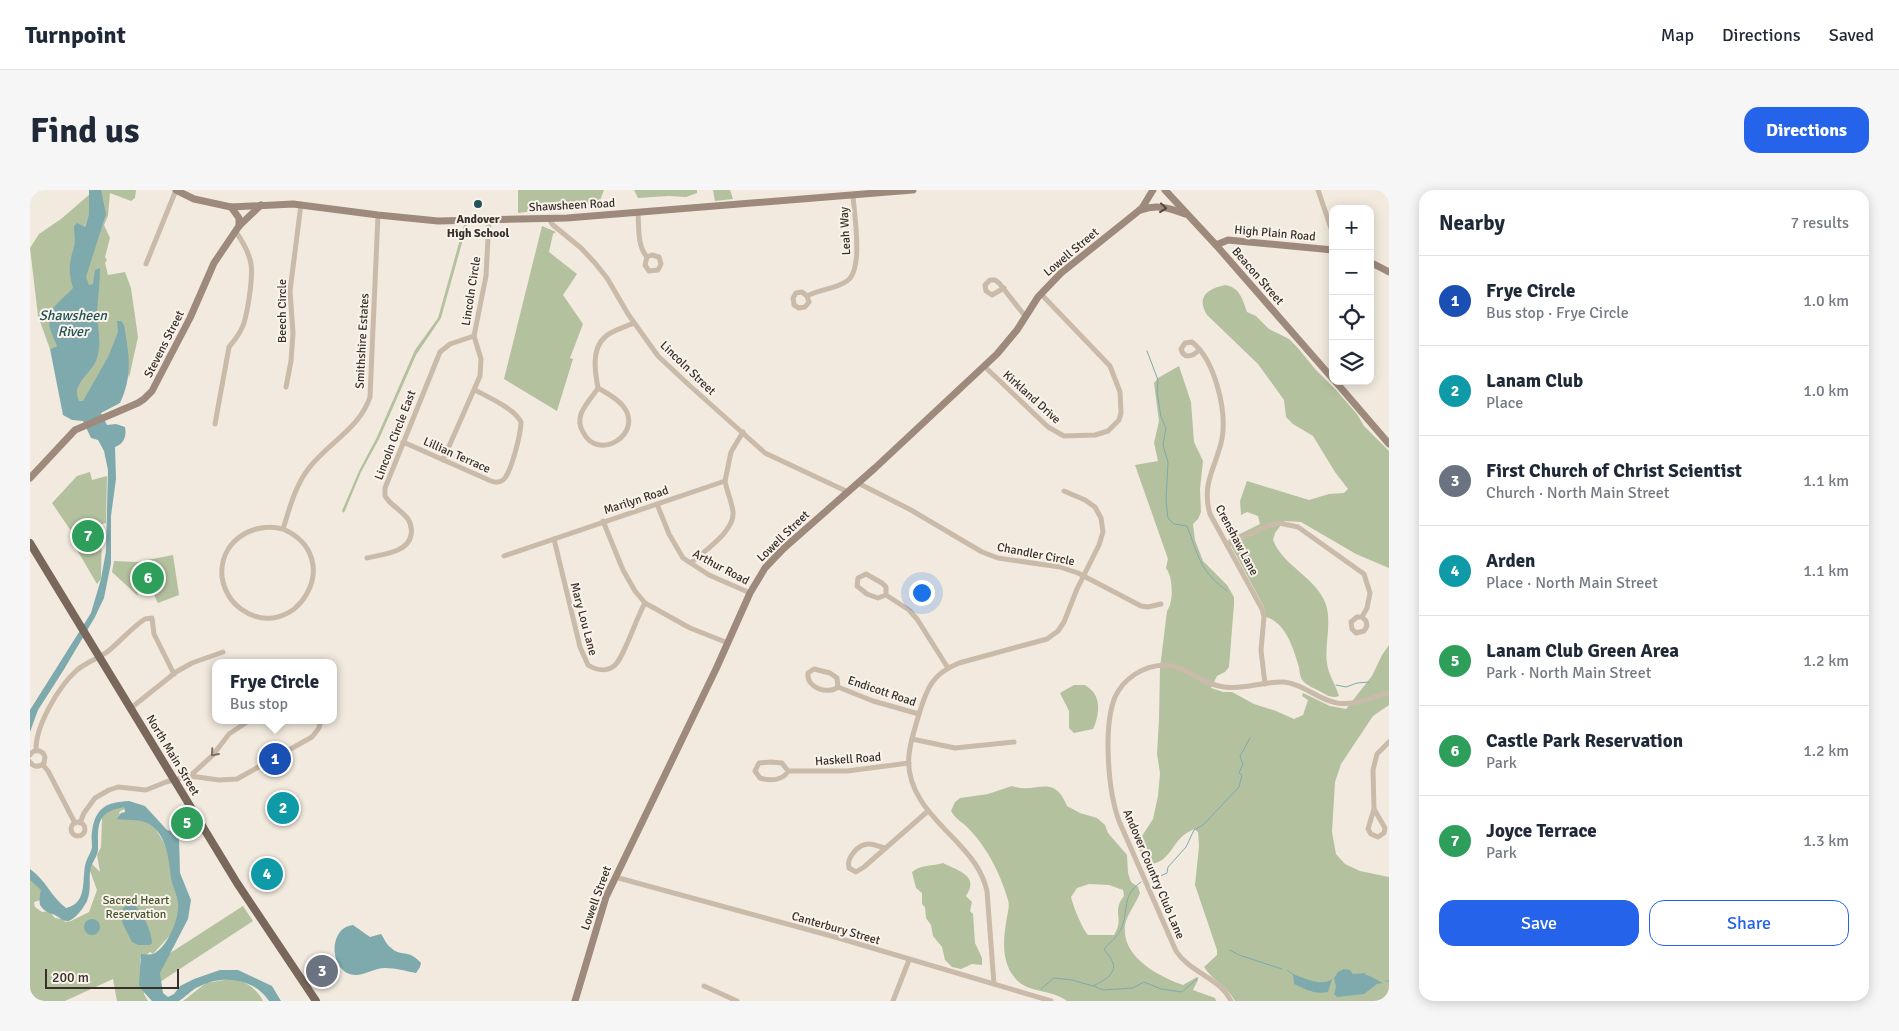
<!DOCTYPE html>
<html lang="en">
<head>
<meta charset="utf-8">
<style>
  body { margin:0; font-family:Signika,sans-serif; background:#f6f6f7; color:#1f2937 }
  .controls { position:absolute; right:15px; top:15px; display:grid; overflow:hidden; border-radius:10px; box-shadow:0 2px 12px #0003 }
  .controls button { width:45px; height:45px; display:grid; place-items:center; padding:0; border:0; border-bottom:1px solid #e0e1e3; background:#fff; color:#1f2937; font:25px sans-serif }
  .scale { position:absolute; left:15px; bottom:12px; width:134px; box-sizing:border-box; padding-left:5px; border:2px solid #382f2a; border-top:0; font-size:14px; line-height:18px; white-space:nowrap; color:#382f2a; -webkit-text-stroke:4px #faf3eb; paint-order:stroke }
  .you { position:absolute; left:891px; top:402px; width:18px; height:18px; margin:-12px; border:4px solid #fff; border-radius:50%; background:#1a73e8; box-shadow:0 0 0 8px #1a73e833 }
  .badge { display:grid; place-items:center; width:32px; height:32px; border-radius:50%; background:#2563eb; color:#fff; font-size:16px; font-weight:700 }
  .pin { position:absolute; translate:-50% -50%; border:2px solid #fff; box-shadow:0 1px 5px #0006 }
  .popup { position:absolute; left:182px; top:469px; width:125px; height:65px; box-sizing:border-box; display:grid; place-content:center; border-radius:10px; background:#fff; filter:drop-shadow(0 1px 4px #0005); font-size:16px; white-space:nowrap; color:#747a83 }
  .popup b { font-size:19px; color:#1f2937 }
  .popup::after { content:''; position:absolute; left:50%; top:100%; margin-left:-10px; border:10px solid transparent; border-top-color:#fff }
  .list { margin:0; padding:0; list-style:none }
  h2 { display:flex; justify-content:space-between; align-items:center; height:65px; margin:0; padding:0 20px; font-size:21px }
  h2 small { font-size:16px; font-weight:400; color:#747a83 }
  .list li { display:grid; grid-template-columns:32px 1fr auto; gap:15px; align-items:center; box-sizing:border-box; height:90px; padding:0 20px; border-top:1px solid #e0e1e3 }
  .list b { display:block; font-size:19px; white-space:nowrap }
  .list p { margin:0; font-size:16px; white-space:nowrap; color:#747a83 }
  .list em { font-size:16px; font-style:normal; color:#747a83 }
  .actions { display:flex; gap:10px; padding:15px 20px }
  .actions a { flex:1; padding:11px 0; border:1px solid #2563eb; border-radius:15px; text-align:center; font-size:18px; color:#2563eb }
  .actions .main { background:#2563eb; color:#fff }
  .icon { flex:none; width:28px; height:28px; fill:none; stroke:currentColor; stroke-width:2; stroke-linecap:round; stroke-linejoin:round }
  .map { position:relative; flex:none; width:1359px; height:811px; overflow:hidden; border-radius:15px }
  header { display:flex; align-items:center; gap:30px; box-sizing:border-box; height:70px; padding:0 25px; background:#fff; border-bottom:1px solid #e0e1e3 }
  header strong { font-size:24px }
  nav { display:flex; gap:28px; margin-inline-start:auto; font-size:18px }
  .intro { display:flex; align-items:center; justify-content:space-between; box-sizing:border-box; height:120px; padding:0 30px }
  h1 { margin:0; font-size:35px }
  .button { padding:12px 22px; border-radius:15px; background:#2563eb; color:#fff; font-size:18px; font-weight:700 }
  main { display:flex; gap:30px; padding:0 30px }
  aside { flex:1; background:#fff; border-radius:15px; box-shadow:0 2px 12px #0003 }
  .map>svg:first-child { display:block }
</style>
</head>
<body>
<header>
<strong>Turnpoint</strong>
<nav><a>Map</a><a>Directions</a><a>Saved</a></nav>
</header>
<div class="intro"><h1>Find us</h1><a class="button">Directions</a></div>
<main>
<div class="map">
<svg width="1359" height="811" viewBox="0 0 1359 811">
  <rect width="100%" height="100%" fill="#f2eade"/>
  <!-- green -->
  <g fill="#b4c19f" fill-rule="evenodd">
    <path d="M71 0H106L105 8 101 11 80 3 78 26 74 35 80 48 75 67 77 70 75 73 78 85 95 82 101 98 108 147 99 188 97 178 45 220 48 194 65 172C61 143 53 112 55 83 58 55 71 29 71 0Z"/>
    <path d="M488 0H574L569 13 488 23Z"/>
    <path d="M604 0H667V3L656 7 639 6 608 8Z"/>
    <path d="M683 0H700L703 9 685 11Z"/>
    <path d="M60 4 59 25 54 38 48 110 36 152 20 159 8 126 0 58 9 44 31 29Z"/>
    <path d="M434 35H437L411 128 386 165 349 249 331 282 314 323 312 321 329 281 346 249 385 160 408 128Z"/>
    <path d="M512 36 526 42 523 44 519 62 547 84 533 105 553 134 540 168 543 169 527 221 474 189Z"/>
    <path d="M1195 95C1209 97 1213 109 1217 122L1226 126 1239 139 1259 149 1267 157 1286 180 1306 200 1327 224 1334 236 1359 261V378L1326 364 1271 332 1254 331 1245 343 1243 350C1253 375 1281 385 1293 408 1304 427 1294 453 1297 473 1298 484 1306 495 1309 506 1302 509 1297 505 1291 502 1286 499 1278 496 1274 492 1269 488 1270 479 1268 474 1263 457 1255 432 1236 427L1234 417 1198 350 1230 334 1228 326 1217 322 1211 325 1210 311 1217 291 1279 310 1299 304 1314 303 1318 299 1305 282 1283 246 1263 234 1256 227 1254 210 1228 174 1177 125C1166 107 1177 99 1195 95Z"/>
    <path d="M1149 176 1161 212 1164 252 1173 271 1170 299 1171 322 1168 329 1163 334 1165 350 1173 371 1197 395 1204 407V414L1199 477 1195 482 1187 486 1181 498 1193 502H1202L1224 514 1246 521 1264 529 1273 525 1278 510 1272 506 1273 503 1300 516 1316 519 1342 486 1352 465 1359 455V515L1343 526 1311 574 1305 592 1302 642 1306 664 1315 674 1330 681 1359 687V811H1205C1197 796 1182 790 1174 777L1187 765V760L1165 695 1169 656 1168 642 1164 639C1161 641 1157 642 1154 645 1142 654 1139 672 1121 674L1113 668 1104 649 1105 647 1112 646 1123 629 1128 606 1130 583 1127 564 1129 530 1130 478 1137 421C1144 412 1143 387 1136 378L1138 369 1105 275 1128 271 1124 253 1129 231 1124 193 1128 188Z"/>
    <path d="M60 282 62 290 77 286 76 333 72 334 71 389 67 394 47 360 52 357 22 313 47 286Z"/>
    <path d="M143 365 149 405 128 413C123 405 123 391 110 395L107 401 108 406 82 382 84 371 107 372Z"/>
    <path d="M1044 495H1055C1058 497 1062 500 1064 503 1071 513 1068 529 1063 539L1044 543 1039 538V521L1030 503Z"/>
    <path d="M982 596C1007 605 1023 582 1037 616L1050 623 1067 628 1075 635 1078 643 1097 665 1098 683 1101 692 1108 697 1110 703C1106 714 1097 724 1095 735 1091 767 1128 786 1153 795L1167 787 1168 790 1163 800 1185 808 1186 811H1037C1021 799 996 803 985 788 972 773 973 752 976 733 977 723 981 717 977 707 970 683 957 658 940 640 933 632 926 630 921 621L925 612 930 608 958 604ZM1059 694 1079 695 1093 700 1094 706C1081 722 1095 728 1084 745H1058C1052 738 1043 716 1041 707L1047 698Z"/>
    <path d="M77 615 98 617 89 622 90 626H118L137 658 151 718 143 742 123 764 120 762 110 769 114 804 118 811H87L83 789 35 811H0V685L14 697 11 710 4 712 5 717 12 722 19 721 25 728 33 729 35 732 41 731 59 722 67 700 59 678 62 674 70 682 67 665 71 657 72 628Z"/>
    <path d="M160 628 168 642 156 650 151 641 144 639 142 643 141 639Z"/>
    <path d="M913 673C928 681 950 685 936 706L942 712 940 721 943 724 945 753 952 768V775L942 774 931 779 922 777 915 770 912 757 903 746 901 735 896 728 895 717 892 714V703L886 698 882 682C890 675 903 676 913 673Z"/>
    <path d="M213 716 223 731 127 794 130 780 137 765Z"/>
    <path d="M206 788C217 793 228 800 233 811H153L176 793Z"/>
  </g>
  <!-- water -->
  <g fill="#7eaaae">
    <path d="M59 0H71L76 24 56 87 59 95 63 94 65 80 70 78C70 93 68 107 67 121 67 139 73 153 66 171 60 184 41 195 49 211H53L78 167 88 142 87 131H91L94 135C99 164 103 185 90 213L71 223 77 235 86 234 95 237C97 247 93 254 85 257L86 289 81 326V373L74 408 65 427 33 481 8 520 0 542V520L61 423 71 389 76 361 78 280 74 261 68 250 61 248 53 231 42 230 33 225 20 159 27 156C11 121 20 122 43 98 38 82 39 73 44 57 46 51 44 43 44 36L47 33 55 37 59 24Z"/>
    <path d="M99 611 115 616 137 640 147 643 149 647 150 683 161 710 158 729 130 783 133 803 138 807 144 804 150 796 164 789 190 780H208L242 796 251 811H239C224 788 192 784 168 797 161 800 156 807 149 811 143 811 129 811 122 811L111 799 109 795 111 764C114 764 119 765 123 764 136 759 148 731 148 718 149 707 143 699 141 688 139 670 137 647 121 635 110 628 99 631 87 629L91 623 95 622 94 617C66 622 68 635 68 659 68 665 63 671 61 677 58 688 62 698 57 711 54 717 44 732 36 731 31 730 27 725 22 724 17 722 13 720 10 715 9 711 10 704 11 700L0 690V679C15 689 22 708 36 718 59 713 51 687 56 672 58 666 61 663 62 657 62 652 61 647 62 642 65 618 76 612 99 611Z"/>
    <path d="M100 713 104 714C113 724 121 739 122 753L120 755H108L102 752 92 732 93 718Z"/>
    <circle cx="62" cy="737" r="8"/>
    <path d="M323 735 340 747 351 744C354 748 356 754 360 757 371 768 378 758 391 773L390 777 386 783C376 781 365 778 355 778 345 778 335 785 325 785 306 784 300 759 308 745 311 739 316 736 323 735Z"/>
    <path d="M1314 779 1320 780 1323 784 1335 783 1336 785C1344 787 1348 791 1353 793L1347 794 1334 804 1307 807 1304 804 1306 797 1304 788 1308 782Z"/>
    <path d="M1263 784C1274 788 1291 797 1302 789L1298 802C1285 805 1275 799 1264 794Z"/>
  </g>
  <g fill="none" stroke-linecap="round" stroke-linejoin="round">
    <!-- stream -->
    <g stroke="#7eaaae" stroke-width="1">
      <path d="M1117 161 1128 190 1127 202 1131 227 1136 238 1133 255 1138 272 1136 311 1138 328 1144 334 1157 336C1169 367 1169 380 1197 401"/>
      <path d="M1306 495 1316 497 1327 493 1339 492"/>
      <path d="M1121 690 1137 683 1138 677 1156 657 1164 640 1173 635 1209 597 1212 585 1209 583 1213 574 1210 566 1220 548"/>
      <path d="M1200 760 1209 765 1252 779"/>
      <path d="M1257 780 1264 785"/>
      <path d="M1356 791H1359"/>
      <path d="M1064 796 1073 800 1103 798 1114 792 1131 799 1152 802 1168 788"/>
      <path d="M1011 799 1024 788 1042 790 1063 796C1073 791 1090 783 1081 769 1079 765 1076 763 1074 759 1081 751 1090 745 1093 734 1098 716 1093 705 1111 692"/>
    </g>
    <!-- street -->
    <g stroke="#cabaaa" stroke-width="5">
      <path d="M1288 0 1303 44"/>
      <path d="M608 22C609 36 607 56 617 67L615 75 619 81 628 80 631 74 629 67 622 65 617 67"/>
      <path d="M519 29 523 35 551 58 565 73 577 88 598 124 628 166 659 195 735 263 818 302"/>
      <path d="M116 74 146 0"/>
      <path d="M974 98 962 105 956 101 955 95 960 90H965L969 93 995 126"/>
      <path d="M777 106 772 102 766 103 763 108 764 115 769 118 775 117 779 112 777 106C790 99 806 99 817 91 834 80 824 24 823 5"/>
      <path d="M1169 160C1163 166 1154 170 1151 159L1155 153 1162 152C1185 170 1197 221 1192 249 1186 277 1171 293 1180 324L1232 419 1234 427 1231 460 1235 494"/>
      <path d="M954 176 1018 237 1034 246 1065 245 1078 241 1089 230 1091 223 1090 202 1080 176 1011 104"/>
      <path d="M256 197 261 171 263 143 260 101 271 14"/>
      <path d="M568 198C563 206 555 214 551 224 549 230 550 237 553 242 568 273 615 243 593 216 587 208 577 203 568 198 565 182 561 159 575 147 582 140 595 137 604 133"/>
      <path d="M185 234 199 157C205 150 211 142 214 133 218 119 223 88 221 74 219 62 213 52 206 42"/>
      <path d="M373 252 461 291C466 293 469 293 473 290 481 284 491 243 491 232 485 219 458 207 445 200"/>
      <path d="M413 270 450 186 451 169 444 146 456 86 459 29"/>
      <path d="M828 293 881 320 952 362 968 368 1030 377 1048 383 1111 416 1118 417 1131 414"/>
      <path d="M627 314 639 344 653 368 679 385 720 403"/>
      <path d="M573 331 593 380 605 401 615 413 660 438 698 453"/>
      <path d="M253 339C222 331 189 352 192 387 194 399 200 411 211 419 264 457 319 368 253 339 260 317 265 296 279 278 298 253 330 238 340 207L348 25"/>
      <path d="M524 349 550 457 558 475C566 480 576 482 584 476 593 470 607 426 615 413"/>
      <path d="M1197 355 1237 336 1249 333 1268 337 1334 384 1340 403 1337 418 1332 427 1336 431 1337 436 1334 441 1326 443 1322 439 1321 432 1327 427H1332"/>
      <path d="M474 366 695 291 701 262 713 242"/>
      <path d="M337 368C352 364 378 363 381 345 382 340 381 334 378 329 373 322 364 317 358 310L355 306V298L410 162 420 154 444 146"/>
      <path d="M661 373C674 361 705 341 703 322 702 312 697 302 695 291"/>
      <path d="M856 405V397L852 393 836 384 828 388 827 396 837 404 848 408 856 405 879 420 887 429 918 478"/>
      <path d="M808 497 807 488 800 483 784 479 778 483C776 498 798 505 808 497L843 511 889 524"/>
      <path d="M101 518 146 482 162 473 193 462"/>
      <path d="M220 530 199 544 183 565 160 586 189 590 207 589 282 547 289 538 291 530"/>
      <path d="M882 549 925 558 984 552"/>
      <path d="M6 561C5 536 29 496 47 480 57 472 67 469 77 462 90 452 101 438 115 429L122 428 124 444 144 484"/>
      <path d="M0 565C3 560 8 559 13 563L15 567 14 573C9 578 3 577 0 572"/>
      <path d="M13 575 18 581 45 633"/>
      <path d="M758 581 752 573 741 572 729 573 725 581 730 588C740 591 753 591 758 581H817L879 573"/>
      <path d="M1344 619 1338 639 1341 644 1348 647 1354 643 1355 638 1344 619 1343 580 1347 564 1359 552"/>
      <circle cx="48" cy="639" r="7"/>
      <path d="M50 633 54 623 65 608 79 600 88 597 116 600 136 592 160 586"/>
      <path d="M856 658C850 657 844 654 839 654 828 654 816 668 819 678L826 682 834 677 898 621"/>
      <path d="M585 687 805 747 1021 811"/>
      <path d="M964 794 957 701C952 680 941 667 927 652 904 628 875 602 879 565 880 552 885 538 889 524 897 498 902 484 929 473L1017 449 1028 441 1034 432 1047 399 1069 355 1073 342 1071 328 1065 317 1055 310 1034 301"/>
      <path d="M674 796 707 811"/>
      <path d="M863 811 879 770"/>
      <path d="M1201 811C1189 787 1160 783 1146 761L1089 631C1078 601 1073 537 1085 507 1094 488 1113 476 1134 475 1156 475 1172 495 1194 497 1214 500 1234 491 1254 492 1274 494 1288 510 1307 513 1324 516 1342 507 1359 503"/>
    </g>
    <!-- secondary -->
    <g stroke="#9e8a7c" stroke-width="7">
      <path d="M146 0 164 9 201 17 263 14 348 25 408 31 537 28 883 0"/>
      <path d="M1135 0 1186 55 1303 189"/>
      <path d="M201 17 209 28V36"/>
      <path d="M1111 20C1126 14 1140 18 1155 24"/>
      <path d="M1186 55 1198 50 1303 60"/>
      <path d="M1340 72 1359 82"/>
      <path d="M1305 191 1359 254"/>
      <path d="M0 288 45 240 108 213 114 209 122 201 160 128 184 73 209 36 231 15"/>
      <path d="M545 811 576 707 686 479 720 403 735 378 753 359 845 278 967 164 987 140 1008 107 1031 83 1106 23 1112 18 1123 0"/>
    </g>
    <!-- primary -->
    <path stroke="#79675b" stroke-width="8" d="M0 353 207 693 286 811"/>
  </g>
  <!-- one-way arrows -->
  <defs><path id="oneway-chevron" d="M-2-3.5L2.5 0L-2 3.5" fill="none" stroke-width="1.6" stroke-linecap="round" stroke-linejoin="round" transform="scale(1.25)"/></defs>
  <use stroke="#52463e" href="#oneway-chevron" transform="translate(1133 18) rotate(6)"/>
  <use stroke="#7a6e64" href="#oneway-chevron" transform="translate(184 563) rotate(131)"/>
  <!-- markers -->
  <circle fill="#205258" stroke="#faf3eb" stroke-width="2" cx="448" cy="14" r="5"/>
  <g text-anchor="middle" stroke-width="4" stroke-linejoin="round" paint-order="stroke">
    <!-- street labels -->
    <g font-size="12" fill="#382f2a" stroke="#faf3eb">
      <text transform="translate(542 15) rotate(-3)" y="4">Shawsheen Road</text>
      <text transform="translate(815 41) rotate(-93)" y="4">Leah Way</text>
      <text transform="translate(1245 43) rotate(5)" y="4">High Plain Road</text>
      <text transform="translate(1041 62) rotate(-40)" y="4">Lowell Street</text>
      <text transform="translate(1228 86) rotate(49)" y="4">Beacon Street</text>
      <text transform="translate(441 101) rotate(-81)" y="4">Lincoln Circle</text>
      <text transform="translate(252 121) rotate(-90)" y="4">Beech Circle</text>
      <text transform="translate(332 151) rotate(-87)" y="4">Smithshire Estates</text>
      <text transform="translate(134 154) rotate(-63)" y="4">Stevens Street</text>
      <text transform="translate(658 178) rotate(44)" y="4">Lincoln Street</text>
      <text transform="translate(1002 207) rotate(42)" y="4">Kirkland Drive</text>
      <text transform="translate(365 245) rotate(-69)" y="4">Lincoln Circle East</text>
      <text transform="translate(427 265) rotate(24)" y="4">Lillian Terrace</text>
      <text transform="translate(606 310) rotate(-18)" y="4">Marilyn Road</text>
      <text transform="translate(753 346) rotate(-44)" y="4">Lowell Street</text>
      <text transform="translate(1207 350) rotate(62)" y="4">Crenshaw Lane</text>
      <text transform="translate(1006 364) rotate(11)" y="4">Chandler Circle</text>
      <text transform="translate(691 377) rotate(28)" y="4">Arthur Road</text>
      <text transform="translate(554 429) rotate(75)" y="4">Mary Lou Lane</text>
      <text transform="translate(852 501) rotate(19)" y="4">Endicott Road</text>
      <text transform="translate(143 565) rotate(59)" y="4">North Main Street</text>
      <text transform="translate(818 569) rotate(-4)" y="4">Haskell Road</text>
      <text transform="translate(1124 684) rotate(67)" y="4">Andover Country Club Lane</text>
      <text transform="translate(566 708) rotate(-70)" y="4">Lowell Street</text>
      <text transform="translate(806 738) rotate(16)" y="4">Canterbury Street</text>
    </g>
    <!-- poi labels -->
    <g font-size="12" font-weight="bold" fill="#382f2a" stroke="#faf3eb">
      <text x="448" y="33">Andover<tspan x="448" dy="14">High School</tspan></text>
    </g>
    <!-- park labels -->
    <g font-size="12" fill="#45552e" stroke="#faf3eb">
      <text x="106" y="714">Sacred Heart<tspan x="106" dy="14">Reservation</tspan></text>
    </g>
    <!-- water labels -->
    <g font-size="14" font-style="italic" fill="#205258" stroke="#faf3eb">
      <text x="43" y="130">Shawsheen<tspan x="43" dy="16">River</tspan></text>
    </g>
  </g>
</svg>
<div class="controls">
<button>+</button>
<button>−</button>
<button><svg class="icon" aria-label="locate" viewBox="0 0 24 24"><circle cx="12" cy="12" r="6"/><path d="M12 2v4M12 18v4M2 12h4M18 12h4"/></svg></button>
<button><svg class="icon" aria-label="layers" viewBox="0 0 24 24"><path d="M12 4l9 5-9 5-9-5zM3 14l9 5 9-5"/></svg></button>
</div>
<div class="scale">200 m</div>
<div class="you"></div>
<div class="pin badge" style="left:245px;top:569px;background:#1a4fb4">1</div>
<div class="popup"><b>Frye Circle</b>Bus stop</div>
<div class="pin badge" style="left:253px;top:618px;background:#0f9aa8">2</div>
<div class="pin badge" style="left:292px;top:781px;background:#6b7280">3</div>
<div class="pin badge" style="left:237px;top:684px;background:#0f9aa8">4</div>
<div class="pin badge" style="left:157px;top:633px;background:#2e9e5b">5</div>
<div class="pin badge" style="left:118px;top:388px;background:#2e9e5b">6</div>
<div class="pin badge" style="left:58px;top:346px;background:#2e9e5b">7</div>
</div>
<aside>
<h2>Nearby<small>7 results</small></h2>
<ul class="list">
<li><span class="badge" style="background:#1a4fb4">1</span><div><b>Frye Circle</b><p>Bus stop · Frye Circle</p></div><em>1.0 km</em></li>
<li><span class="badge" style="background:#0f9aa8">2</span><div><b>Lanam Club</b><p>Place</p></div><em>1.0 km</em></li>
<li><span class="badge" style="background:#6b7280">3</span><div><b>First Church of Christ Scientist</b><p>Church · North Main Street</p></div><em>1.1 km</em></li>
<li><span class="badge" style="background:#0f9aa8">4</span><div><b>Arden</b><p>Place · North Main Street</p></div><em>1.1 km</em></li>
<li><span class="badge" style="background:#2e9e5b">5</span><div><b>Lanam Club Green Area</b><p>Park · North Main Street</p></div><em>1.2 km</em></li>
<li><span class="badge" style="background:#2e9e5b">6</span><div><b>Castle Park Reservation</b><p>Park</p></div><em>1.2 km</em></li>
<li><span class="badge" style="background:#2e9e5b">7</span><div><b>Joyce Terrace</b><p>Park</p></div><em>1.3 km</em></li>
</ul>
<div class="actions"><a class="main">Save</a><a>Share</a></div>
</aside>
</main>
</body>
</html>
